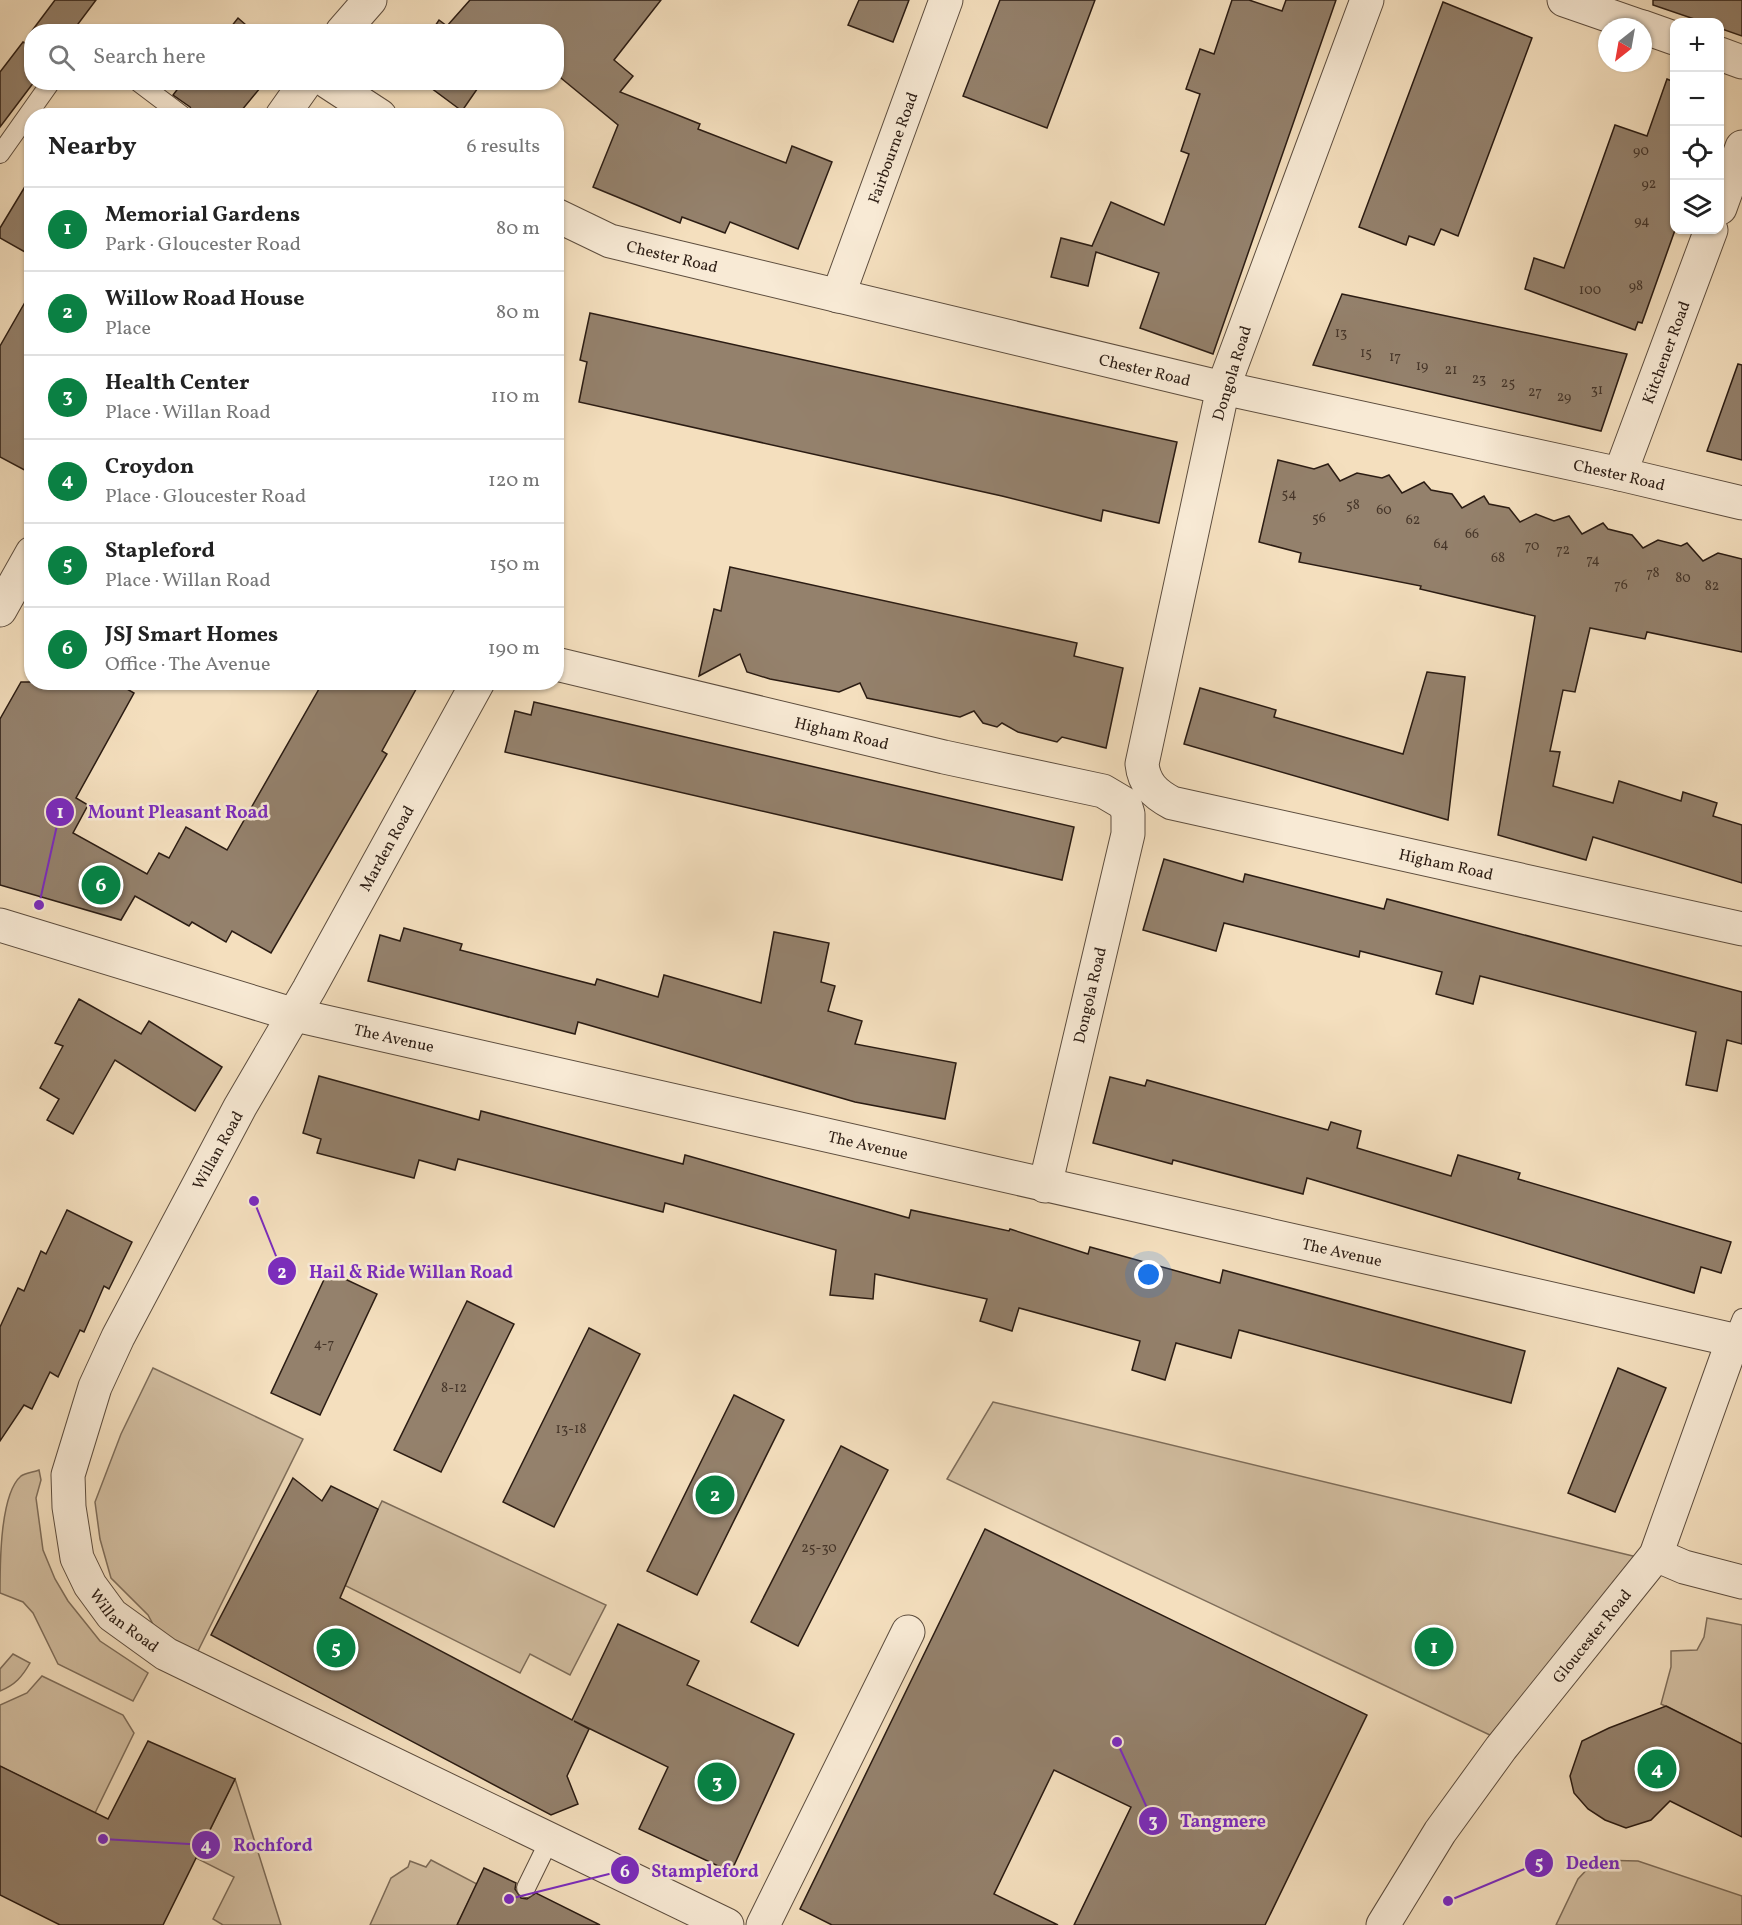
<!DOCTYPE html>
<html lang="en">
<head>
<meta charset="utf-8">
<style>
  body { margin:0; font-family:Vollkorn,serif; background:#f2f2f2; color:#222 }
  .controls { position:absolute; right:18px; top:18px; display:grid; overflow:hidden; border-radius:12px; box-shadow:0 2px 4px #0004 }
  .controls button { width:54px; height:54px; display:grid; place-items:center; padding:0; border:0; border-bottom:2px solid #e0e0e0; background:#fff; color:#222; font:30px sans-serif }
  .compass { position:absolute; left:1598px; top:18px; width:54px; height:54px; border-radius:50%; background:#fff; box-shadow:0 2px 4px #0004; rotate:211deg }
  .you { position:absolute; left:1149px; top:1275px; width:21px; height:21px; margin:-15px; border:4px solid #fff; border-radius:50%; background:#1a73e8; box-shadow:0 0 0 9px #1a73e833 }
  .badge { display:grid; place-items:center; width:39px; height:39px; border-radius:50%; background:#0b8043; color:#fff; font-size:20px; font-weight:700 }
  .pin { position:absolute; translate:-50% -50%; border:3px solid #fff; box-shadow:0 2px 6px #0006 }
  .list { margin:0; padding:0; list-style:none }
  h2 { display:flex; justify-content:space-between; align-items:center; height:78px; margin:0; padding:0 24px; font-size:26px }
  h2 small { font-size:20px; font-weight:400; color:#767676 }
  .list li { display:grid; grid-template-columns:39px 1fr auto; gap:18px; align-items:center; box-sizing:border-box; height:84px; padding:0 24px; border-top:2px solid #e0e0e0 }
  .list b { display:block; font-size:22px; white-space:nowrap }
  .list p { margin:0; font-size:20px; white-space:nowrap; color:#767676 }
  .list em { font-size:20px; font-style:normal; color:#767676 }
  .icon { flex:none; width:33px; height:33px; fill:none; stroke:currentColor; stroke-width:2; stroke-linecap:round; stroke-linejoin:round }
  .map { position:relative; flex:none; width:1742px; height:1925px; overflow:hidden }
  .search { position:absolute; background:#fff; box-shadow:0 2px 4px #0004; left:24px; top:24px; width:540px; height:66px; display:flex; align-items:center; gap:15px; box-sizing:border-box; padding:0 21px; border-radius:24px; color:#767676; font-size:22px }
  .panel { position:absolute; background:#fff; box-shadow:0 2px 4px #0004; left:24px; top:108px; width:540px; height:582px; border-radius:24px }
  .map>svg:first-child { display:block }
</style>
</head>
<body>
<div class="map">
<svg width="1742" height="1925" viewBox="0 0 1742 1925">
  <rect width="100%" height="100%" fill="#f4dfbe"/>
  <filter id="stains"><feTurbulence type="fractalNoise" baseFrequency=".00333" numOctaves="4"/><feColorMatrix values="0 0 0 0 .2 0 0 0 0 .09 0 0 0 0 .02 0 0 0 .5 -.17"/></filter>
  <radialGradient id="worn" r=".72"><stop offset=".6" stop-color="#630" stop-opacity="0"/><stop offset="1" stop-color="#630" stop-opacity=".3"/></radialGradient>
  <!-- green -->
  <g fill="#d2bea1" stroke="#7e6d5a" stroke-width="1.5">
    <path d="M153 1368 303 1439 195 1657 161 1639 148 1615 111 1578 100 1539 95 1502 121 1434Z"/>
    <path d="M993 1402 1637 1557 1492 1736 947 1479Z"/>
    <path d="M39 1470 41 1480 36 1498 43 1550 55 1579 68 1601 100 1641 148 1673 133 1701 58 1664 33 1613 23 1602 0 1593C0 1563 0 1494 21 1476 26 1473 34 1472 39 1470Z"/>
    <path d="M382 1501 606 1605 570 1675 530 1654 520 1673 342 1584Z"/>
    <path d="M1707 1618 1742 1625V1744L1661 1704 1671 1667V1651L1697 1650 1704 1637Z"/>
    <path d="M13 1654 30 1663C22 1677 15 1685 0 1691V1669Z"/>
    <path d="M42 1676 123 1715 134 1733 95 1813 0 1766V1705L27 1693Z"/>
    <path d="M235 1779 281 1925H223L213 1919 234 1877 196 1858Z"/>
    <path d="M431 1860 477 1884 457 1925H370L391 1878 408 1867 410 1861 426 1867Z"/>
    <path d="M1596 1860 1638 1861 1742 1896V1925H1556L1578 1879Z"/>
  </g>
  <!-- building -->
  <g fill="#94816c" stroke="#2b1c13" stroke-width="1.5">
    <path d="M55 0H96L72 32H31Z"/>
    <path d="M470 0H661L614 60 633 76 620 92 700 124 698 129 786 163 792 146 832 162 798 249 730 222 725 233 682 217 680 223 593 187 618 125 556 74V32H431L439 20 447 26Z"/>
    <path d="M859 0H909L893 42 848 25Z"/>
    <path d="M1000 0H1095L1047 128 963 96Z"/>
    <path d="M1232 0H1249L1282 11 1286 0H1336L1213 354 1140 328 1159 273 1096 252 1088 286 1051 277 1061 238 1092 246 1111 202 1164 225 1189 154 1181 151 1200 94 1186 89 1200 49 1214 54Z"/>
    <path d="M1653 0H1742V36L1719 28V22H1703L1653 5Z"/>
    <path d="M1443 2 1532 38 1458 236 1441 229 1434 245 1409 236 1406 245 1359 227Z"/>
    <path d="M238 18 254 32H227Z"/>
    <path d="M23 42 32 47 34 82 0 127V72Z"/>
    <path d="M1667 79 1674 82 1675 230 1642 323 1638 322 1635 330 1525 289 1534 258 1564 268 1615 125 1647 136Z"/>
    <path d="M183 82H265L237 116H195L190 107 173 95Z"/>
    <path d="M423 82H482L462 111Z"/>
    <path d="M32 175V256L0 238V228Z"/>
    <path d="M32 290V474L0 457V346Z"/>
    <path d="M1342 294 1627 354 1601 431 1313 365Z"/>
    <path d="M590 313 1177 442 1159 523 1103 510 1101 521 1002 496 579 402 587 362 580 360Z"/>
    <path d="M1738 364 1742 365V460L1707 451Z"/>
    <path d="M1278 460 1314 469 1328 464 1340 481 1357 473 1382 478 1389 475 1402 493 1424 482 1431 490 1452 494 1462 508 1484 496 1489 504 1509 508 1520 522 1536 514 1554 521 1569 516 1582 534 1603 523 1608 529 1632 535 1643 548 1658 540 1681 546 1687 543 1703 561 1718 553 1742 559V652L1647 632 1645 639 1590 628 1575 692 1563 690 1550 751 1560 752 1553 786 1613 803 1619 781 1681 801 1683 792 1717 803 1713 816 1742 825V883L1593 837 1586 860 1498 835 1535 616 1420 589 1421 586 1299 562 1301 553 1259 542Z"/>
    <path d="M730 567 1077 643 1074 656 1123 668 1106 748 1062 737 1057 742 1018 732 1002 723 997 727 983 723 974 711 960 717 867 698 860 683 839 692 770 679 747 672 740 654 699 676 714 609 721 611Z"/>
    <path d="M1427 672 1465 677 1448 820 1184 744 1200 688 1276 710 1274 717 1403 754Z"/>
    <path d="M21 682H115L134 693 76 798 88 805 73 833 147 874 159 853 169 858 186 827 227 850 323 682H420L382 751 387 754 271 953 232 931 226 942 192 922 189 926 135 896 121 920 0 885V719Z"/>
    <path d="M534 702 1074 827 1062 880 505 752 515 711 531 715Z"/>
    <path d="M1164 859 1243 882 1245 874 1384 909 1387 899 1742 992V1044L1727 1040 1717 1091 1686 1085 1696 1032 1480 976 1473 1004 1436 994 1442 972 1360 951 1359 957 1224 923 1216 951 1143 930Z"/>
    <path d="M404 928 462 944 460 950 595 985 597 979 658 997 664 975 761 1003 774 932 829 943 821 982 835 986 828 1011 862 1021 855 1044 956 1063 945 1119 855 1102 578 1022 575 1034 368 981 380 935 400 941Z"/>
    <path d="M79 999 141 1034 149 1021 222 1067 195 1111 115 1060 73 1134 47 1120 59 1099 40 1088 63 1046 55 1043Z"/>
    <path d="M319 1076 479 1120 481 1111 683 1164 685 1155 909 1218 911 1210 1009 1231 1010 1229 1088 1254 1090 1247 1220 1283 1223 1270 1525 1351 1511 1403 1239 1330 1231 1358 1176 1343 1165 1380 1132 1370 1140 1341 1019 1308 1012 1331 980 1321 987 1299 875 1274 873 1299 830 1295 836 1250 665 1203 663 1212 458 1159 455 1170 419 1160 414 1178 317 1153 321 1139 303 1133Z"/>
    <path d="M1110 1077 1145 1086 1147 1080 1328 1130 1331 1122 1361 1131 1357 1148 1451 1176 1458 1155 1520 1173 1518 1179 1731 1242 1721 1273 1701 1267 1694 1293 1307 1178 1303 1194 1173 1160 1172 1164 1093 1143Z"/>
    <path d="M67 1210 132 1242 109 1289 104 1286 84 1332 80 1330 58 1377 50 1372 32 1409 24 1405 0 1441V1327L18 1288 24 1291 41 1251 46 1254Z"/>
    <path d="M328 1271 377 1294 320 1415 271 1393Z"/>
    <path d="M467 1301 514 1324 441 1472 394 1450Z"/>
    <path d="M589 1328 640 1354 554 1527 503 1502Z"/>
    <path d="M1618 1368 1666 1388 1615 1512 1568 1493Z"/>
    <path d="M734 1395 784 1420 697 1595 647 1571Z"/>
    <path d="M841 1446 888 1470 798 1646 751 1622Z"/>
    <path d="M293 1478 322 1501 331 1486 378 1509 340 1598 572 1720 618 1624 699 1661 687 1685 794 1734 731 1872 639 1829 668 1767 574 1721 589 1729 567 1776 578 1804 551 1815 211 1635Z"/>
    <path d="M985 1529 1367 1715 1265 1925H1074L1131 1807 1054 1770 994 1894 1058 1925H832L800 1909Z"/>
    <path d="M1666 1706 1742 1744V1837L1670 1801 1651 1820 1626 1828 1605 1820 1588 1809 1574 1793 1570 1776 1582 1741 1609 1728Z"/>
    <path d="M148 1741 235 1779 163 1925H60L0 1895V1766L108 1819Z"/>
    <path d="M484 1868 516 1883 515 1889 521 1898 527 1899 536 1893 600 1925H457Z"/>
  </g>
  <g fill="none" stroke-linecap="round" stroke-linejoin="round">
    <defs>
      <g id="service">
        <path d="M138 82 183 116"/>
        <path d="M0 154 51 82"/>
        <path d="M1733 1340 1742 1318"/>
        <path d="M526 1888 549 1841"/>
      </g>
      <g id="minor">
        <path id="s1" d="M1367 0 1223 388 1142 764C1144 784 1155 794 1172 803L1742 929"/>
        <path d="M1564 0 1642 27"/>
        <path d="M1643 27 1674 38"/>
        <path d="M342 32 370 0"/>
        <path d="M1720 54 1742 62"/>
        <path d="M328 82 380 116"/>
        <path d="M282 116 306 82"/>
        <path d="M1720 208 1742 147"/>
        <path id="s2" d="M556 215 610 241 1223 388 1620 474 1742 503"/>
        <path id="s3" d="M838 296 946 0"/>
        <path id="s4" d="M1620 474 1711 230"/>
        <path d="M0 610 32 553"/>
        <path id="s5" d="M556 664 944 757 1103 791 1125 804 1128 814V834L1045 1186"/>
        <path id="s6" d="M478 682 309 989 240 1107 118 1337 95 1387 68 1475 69 1507 77 1558 90 1585 112 1615 166 1654 727 1925"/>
        <path id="s7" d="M0 925 295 1015 1742 1342"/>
        <path d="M1656 1555 1684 1567 1742 1582"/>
        <path d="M763 1925 908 1632"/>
        <path id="s8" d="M1383 1925 1440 1832 1501 1748 1656 1555 1733 1340"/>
      </g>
    </defs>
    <!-- service casing -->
    <use href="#service" stroke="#5d4d3e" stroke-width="20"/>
    <!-- minor casing -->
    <use href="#minor" stroke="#5d4d3e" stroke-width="35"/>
    <!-- service -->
    <use href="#service" stroke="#f8ead5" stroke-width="18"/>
    <!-- minor -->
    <use href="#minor" stroke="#f8ead5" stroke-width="33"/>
  </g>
  <g text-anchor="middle" stroke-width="5" stroke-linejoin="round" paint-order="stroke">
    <!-- number labels -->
    <g font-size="14" fill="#453529">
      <text x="1641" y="155">90</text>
      <text x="1649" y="188">92</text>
      <text x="1642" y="225">94</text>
      <text x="1636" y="290">98</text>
      <text x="1590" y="294">100</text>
      <text x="1341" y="337">13</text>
      <text x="1366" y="357">15</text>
      <text x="1395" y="361">17</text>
      <text x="1422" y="370">19</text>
      <text x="1451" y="374">21</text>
      <text x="1479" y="383">23</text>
      <text x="1508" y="387">25</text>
      <text x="1597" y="394">31</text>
      <text x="1535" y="396">27</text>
      <text x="1564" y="401">29</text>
      <text x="1289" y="498">54</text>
      <text x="1353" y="509">58</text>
      <text x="1384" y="514">60</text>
      <text x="1319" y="522">56</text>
      <text x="1413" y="524">62</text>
      <text x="1472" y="538">66</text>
      <text x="1441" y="548">64</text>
      <text x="1532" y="550">70</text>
      <text x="1563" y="554">72</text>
      <text x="1498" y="562">68</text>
      <text x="1593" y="564">74</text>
      <text x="1653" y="577">78</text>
      <text x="1683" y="582">80</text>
      <text x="1621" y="589">76</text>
      <text x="1712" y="590">82</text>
      <text x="324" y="1348">4-7</text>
      <text x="454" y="1392">8-12</text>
      <text x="571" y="1433">13-18</text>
      <text x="819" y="1552">25-30</text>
    </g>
    <!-- street labels -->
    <g font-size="16" fill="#2b1c13" stroke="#f8ead5">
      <text dy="6" stroke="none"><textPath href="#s3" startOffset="158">Fairbourne Road</textPath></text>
      <text dy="6" stroke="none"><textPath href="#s2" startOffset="124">Chester Road</textPath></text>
      <text dy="6" stroke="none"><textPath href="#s4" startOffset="130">Kitchener Road</textPath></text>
      <text dy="6" stroke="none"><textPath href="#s2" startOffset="610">Chester Road</textPath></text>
      <text transform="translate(1231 373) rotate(-73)" y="6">Dongola Road</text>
      <text dy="6" stroke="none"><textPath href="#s2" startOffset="1096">Chester Road</textPath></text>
      <text dy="6" stroke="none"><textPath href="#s5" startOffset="294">Higham Road</textPath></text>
      <text transform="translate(386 848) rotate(-61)" y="6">Marden Road</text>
      <text dy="6" stroke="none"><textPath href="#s1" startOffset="1131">Higham Road</textPath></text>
      <text transform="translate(1089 995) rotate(-77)" y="6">Dongola Road</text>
      <text dy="6" stroke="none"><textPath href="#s7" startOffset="410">The Avenue</textPath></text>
      <text dy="6" stroke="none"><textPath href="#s7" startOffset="896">The Avenue</textPath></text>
      <text transform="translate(217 1150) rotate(-61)" y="6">Willan Road</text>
      <text dy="6" stroke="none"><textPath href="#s7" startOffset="1382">The Avenue</textPath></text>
      <text dy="6" stroke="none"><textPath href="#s6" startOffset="1058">Willan Road</textPath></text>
      <text dy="6" stroke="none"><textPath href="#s8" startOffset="357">Gloucester Road</textPath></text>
    </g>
  </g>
  <!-- callouts -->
  <path fill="none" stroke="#7b2cbf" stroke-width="2" d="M39 905L60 812M254 1201L282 1271M1117 1742L1153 1821M103 1839L206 1845M1448 1901L1539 1863M509 1899L625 1870"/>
  <g fill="#7b2cbf" stroke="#f8ead5" stroke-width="2">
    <circle cx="39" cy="905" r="6"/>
    <circle cx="254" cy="1201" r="6"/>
    <circle cx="1117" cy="1742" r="6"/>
    <circle cx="103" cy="1839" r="6"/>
    <circle cx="1448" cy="1901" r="6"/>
    <circle cx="509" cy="1899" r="6"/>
    <circle cx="60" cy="812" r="15"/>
    <circle cx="282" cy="1271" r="15"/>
    <circle cx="1153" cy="1821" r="15"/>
    <circle cx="206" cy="1845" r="15"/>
    <circle cx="1539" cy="1863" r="15"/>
    <circle cx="625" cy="1870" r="15"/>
  </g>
  <g font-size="18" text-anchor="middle" font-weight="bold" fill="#fff">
    <text x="60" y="818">1</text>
    <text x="282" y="1278">2</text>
    <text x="1153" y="1827">3</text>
    <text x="206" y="1851">4</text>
    <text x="1539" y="1869">5</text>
    <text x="625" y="1877">6</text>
  </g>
  <g font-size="18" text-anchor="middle" font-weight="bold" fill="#7b2cbf" stroke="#f8ead5" stroke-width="5" stroke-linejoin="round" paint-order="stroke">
    <text x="178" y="818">Mount Pleasant Road</text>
    <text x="411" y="1278">Hail &amp; Ride Willan Road</text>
    <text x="1223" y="1827">Tangmere</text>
    <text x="273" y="1851">Rochford</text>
    <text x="1593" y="1869">Deden</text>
    <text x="705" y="1877">Stampleford</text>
  </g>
  <rect width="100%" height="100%" filter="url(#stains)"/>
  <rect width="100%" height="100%" fill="url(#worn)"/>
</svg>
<div class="controls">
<button>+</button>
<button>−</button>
<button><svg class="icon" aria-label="locate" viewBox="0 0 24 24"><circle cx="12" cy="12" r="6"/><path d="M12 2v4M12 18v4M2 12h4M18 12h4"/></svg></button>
<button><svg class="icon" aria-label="layers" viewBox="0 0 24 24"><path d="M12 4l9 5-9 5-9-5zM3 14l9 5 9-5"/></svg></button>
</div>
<svg class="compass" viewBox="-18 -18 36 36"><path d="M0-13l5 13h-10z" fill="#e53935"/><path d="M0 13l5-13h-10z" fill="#767676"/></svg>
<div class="you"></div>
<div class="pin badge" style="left:1434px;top:1647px">1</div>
<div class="pin badge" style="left:715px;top:1495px">2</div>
<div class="pin badge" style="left:717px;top:1782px">3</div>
<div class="pin badge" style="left:1657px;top:1769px">4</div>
<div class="pin badge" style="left:336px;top:1648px">5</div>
<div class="pin badge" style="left:101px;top:885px">6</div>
<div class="search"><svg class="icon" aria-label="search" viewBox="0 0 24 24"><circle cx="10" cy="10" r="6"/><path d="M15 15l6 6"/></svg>Search here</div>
<section class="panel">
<h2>Nearby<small>6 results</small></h2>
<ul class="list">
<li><span class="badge">1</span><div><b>Memorial Gardens</b><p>Park · Gloucester Road</p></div><em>80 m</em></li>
<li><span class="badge">2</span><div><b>Willow Road House</b><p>Place</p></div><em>80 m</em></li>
<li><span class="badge">3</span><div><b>Health Center</b><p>Place · Willan Road</p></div><em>110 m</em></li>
<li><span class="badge">4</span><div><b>Croydon</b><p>Place · Gloucester Road</p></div><em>120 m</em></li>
<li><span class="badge">5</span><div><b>Stapleford</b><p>Place · Willan Road</p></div><em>150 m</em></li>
<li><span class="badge">6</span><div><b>JSJ Smart Homes</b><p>Office · The Avenue</p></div><em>190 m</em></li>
</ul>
</section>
</div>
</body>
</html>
